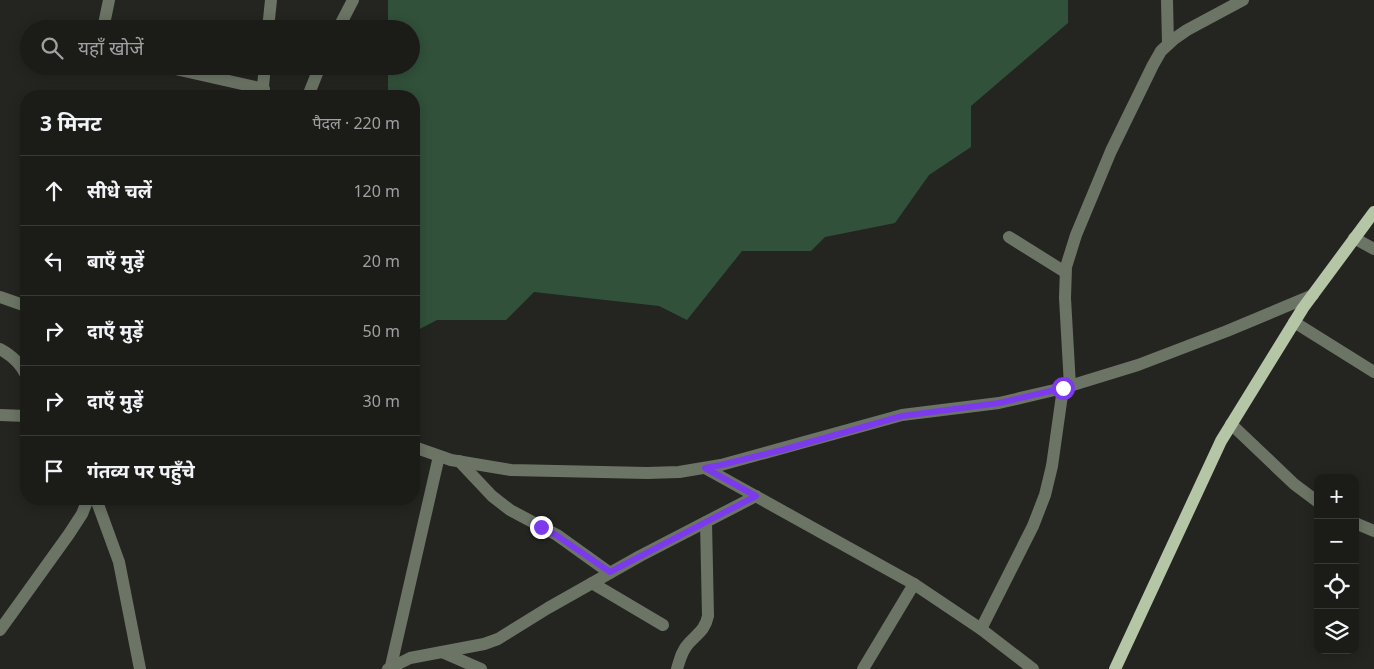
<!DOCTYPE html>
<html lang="hi">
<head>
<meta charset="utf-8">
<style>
  body { margin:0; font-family:"Noto Sans","Noto Sans Devanagari",sans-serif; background:#282825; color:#f1f3f6 }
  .controls { position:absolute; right:15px; bottom:15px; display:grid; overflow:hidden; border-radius:10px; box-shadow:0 2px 12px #0003 }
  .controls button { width:45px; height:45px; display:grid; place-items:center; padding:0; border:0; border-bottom:1px solid #393937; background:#1b1b18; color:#f1f3f6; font:25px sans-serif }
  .stop { position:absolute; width:15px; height:15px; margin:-11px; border:4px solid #7c3aed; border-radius:50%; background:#fff }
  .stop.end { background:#7c3aed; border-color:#fff; box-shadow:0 1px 5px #0008 }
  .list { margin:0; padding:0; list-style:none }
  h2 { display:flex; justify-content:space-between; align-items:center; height:65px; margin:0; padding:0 20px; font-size:21px }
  h2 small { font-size:16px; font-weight:400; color:#a0a1a2 }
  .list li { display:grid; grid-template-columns:32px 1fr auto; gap:15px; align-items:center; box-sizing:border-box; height:70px; padding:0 20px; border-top:1px solid #393937 }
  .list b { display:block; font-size:19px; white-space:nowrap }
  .list em { font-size:16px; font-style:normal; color:#a0a1a2 }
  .icon { flex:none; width:28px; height:28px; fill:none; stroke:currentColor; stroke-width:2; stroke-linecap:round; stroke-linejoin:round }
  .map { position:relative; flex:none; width:1374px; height:669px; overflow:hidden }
  .search { position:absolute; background:#1b1b18; box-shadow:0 2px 12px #0003; left:20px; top:20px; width:400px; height:55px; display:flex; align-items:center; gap:12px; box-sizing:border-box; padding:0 18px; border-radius:28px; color:#a0a1a2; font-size:19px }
  .panel { position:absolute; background:#1b1b18; box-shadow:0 2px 12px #0003; left:20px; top:90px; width:400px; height:415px; border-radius:20px }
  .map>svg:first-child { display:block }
</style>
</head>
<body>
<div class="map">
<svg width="1374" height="669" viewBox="0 0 1374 669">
  <rect width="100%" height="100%" fill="#242420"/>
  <!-- water -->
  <path fill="#31513b" d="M388 0H1068V23L971 106V147L929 175 895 223 825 237 811 251H742L687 320 659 306 534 292 506 320H437L414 332V96H385L388 92V66H411V29H388Z"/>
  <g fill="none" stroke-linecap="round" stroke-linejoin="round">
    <!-- minor -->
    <g stroke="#6c7466" stroke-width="12">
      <path d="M1167 0 1168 44"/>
      <path d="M103 29 109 0"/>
      <path d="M268 29 271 0"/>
      <path d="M338 29 353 0"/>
      <path d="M162 66 264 89"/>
      <path d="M262 96 265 66"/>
      <path d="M308 96 320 66"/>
      <path d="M1009 237 1065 272"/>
      <path d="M1354 238 1374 249"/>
      <path d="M0 297 26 306"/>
      <path d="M1294 322 1374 372"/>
      <path d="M0 349C11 355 21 364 26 375"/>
      <path d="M1070 386 1065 298 1066 267 1076 235 1111 151 1153 65 1161 51 1174 39 1187 30 1243 0"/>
      <path d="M0 415 26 416"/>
      <path d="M1231 424 1294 484 1318 502"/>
      <path d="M414 447 451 460 511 470 647 473 679 472 721 465 902 415 999 403 1063 388 1138 365 1227 331 1313 295"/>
      <path d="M459 461 492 496 510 510 557 535 610 573"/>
      <path d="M705 468 914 584 981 629 1033 669"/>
      <path d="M96 499 119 562 140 669"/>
      <path d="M1355 523 1374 531"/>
      <path d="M592 583 663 625"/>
      <path d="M981 629 1033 526 1045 495 1052 466 1063 388"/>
      <path d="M0 630 69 534 82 514 88 499"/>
      <path d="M442 652 481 669"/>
      <path d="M391 666 439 456"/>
      <path d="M388 669 410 658 484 644 498 639 548 608 640 556 756 496"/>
      <path d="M677 669C680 659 682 650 689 643 698 633 705 630 708 616L706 522"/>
      <path d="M863 669 914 584"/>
    </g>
    <!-- major -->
    <path stroke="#b5c6a7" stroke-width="12" d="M1115 669 1221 441 1303 308 1374 212"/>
  </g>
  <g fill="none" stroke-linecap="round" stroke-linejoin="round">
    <!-- route -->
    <path stroke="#7c3aed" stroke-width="6" d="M541 527 556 535 610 572 756 496 705 468 721 465 782 450 902 416 999 403 1063 388"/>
  </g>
</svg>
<div class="controls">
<button>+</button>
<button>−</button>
<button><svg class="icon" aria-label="locate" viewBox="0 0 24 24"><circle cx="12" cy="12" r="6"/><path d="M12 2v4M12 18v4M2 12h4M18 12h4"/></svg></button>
<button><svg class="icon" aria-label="layers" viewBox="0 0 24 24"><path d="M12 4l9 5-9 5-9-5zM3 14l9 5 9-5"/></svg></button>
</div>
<div class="stop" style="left:1063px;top:388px"></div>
<div class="stop end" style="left:541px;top:527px"></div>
<div class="search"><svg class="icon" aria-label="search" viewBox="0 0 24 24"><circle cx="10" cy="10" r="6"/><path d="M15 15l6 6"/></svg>यहाँ खोजें</div>
<section class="panel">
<h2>3 मिनट<small>पैदल · 220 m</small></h2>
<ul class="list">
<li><svg class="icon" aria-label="ahead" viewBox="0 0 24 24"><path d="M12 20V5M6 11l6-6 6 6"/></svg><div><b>सीधे चलें</b></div><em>120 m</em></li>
<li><svg class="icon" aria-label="left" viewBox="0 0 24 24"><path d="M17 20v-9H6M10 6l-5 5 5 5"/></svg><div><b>बाएँ मुड़ें</b></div><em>20 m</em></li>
<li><svg class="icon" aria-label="right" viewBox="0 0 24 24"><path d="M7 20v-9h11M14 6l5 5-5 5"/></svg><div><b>दाएँ मुड़ें</b></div><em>50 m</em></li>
<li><svg class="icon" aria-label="right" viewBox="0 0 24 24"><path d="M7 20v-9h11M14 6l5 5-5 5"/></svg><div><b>दाएँ मुड़ें</b></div><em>30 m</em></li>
<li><svg class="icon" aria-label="arrive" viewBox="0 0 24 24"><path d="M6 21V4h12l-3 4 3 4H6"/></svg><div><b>गंतव्य पर पहुँचे</b></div></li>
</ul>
</section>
</div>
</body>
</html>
